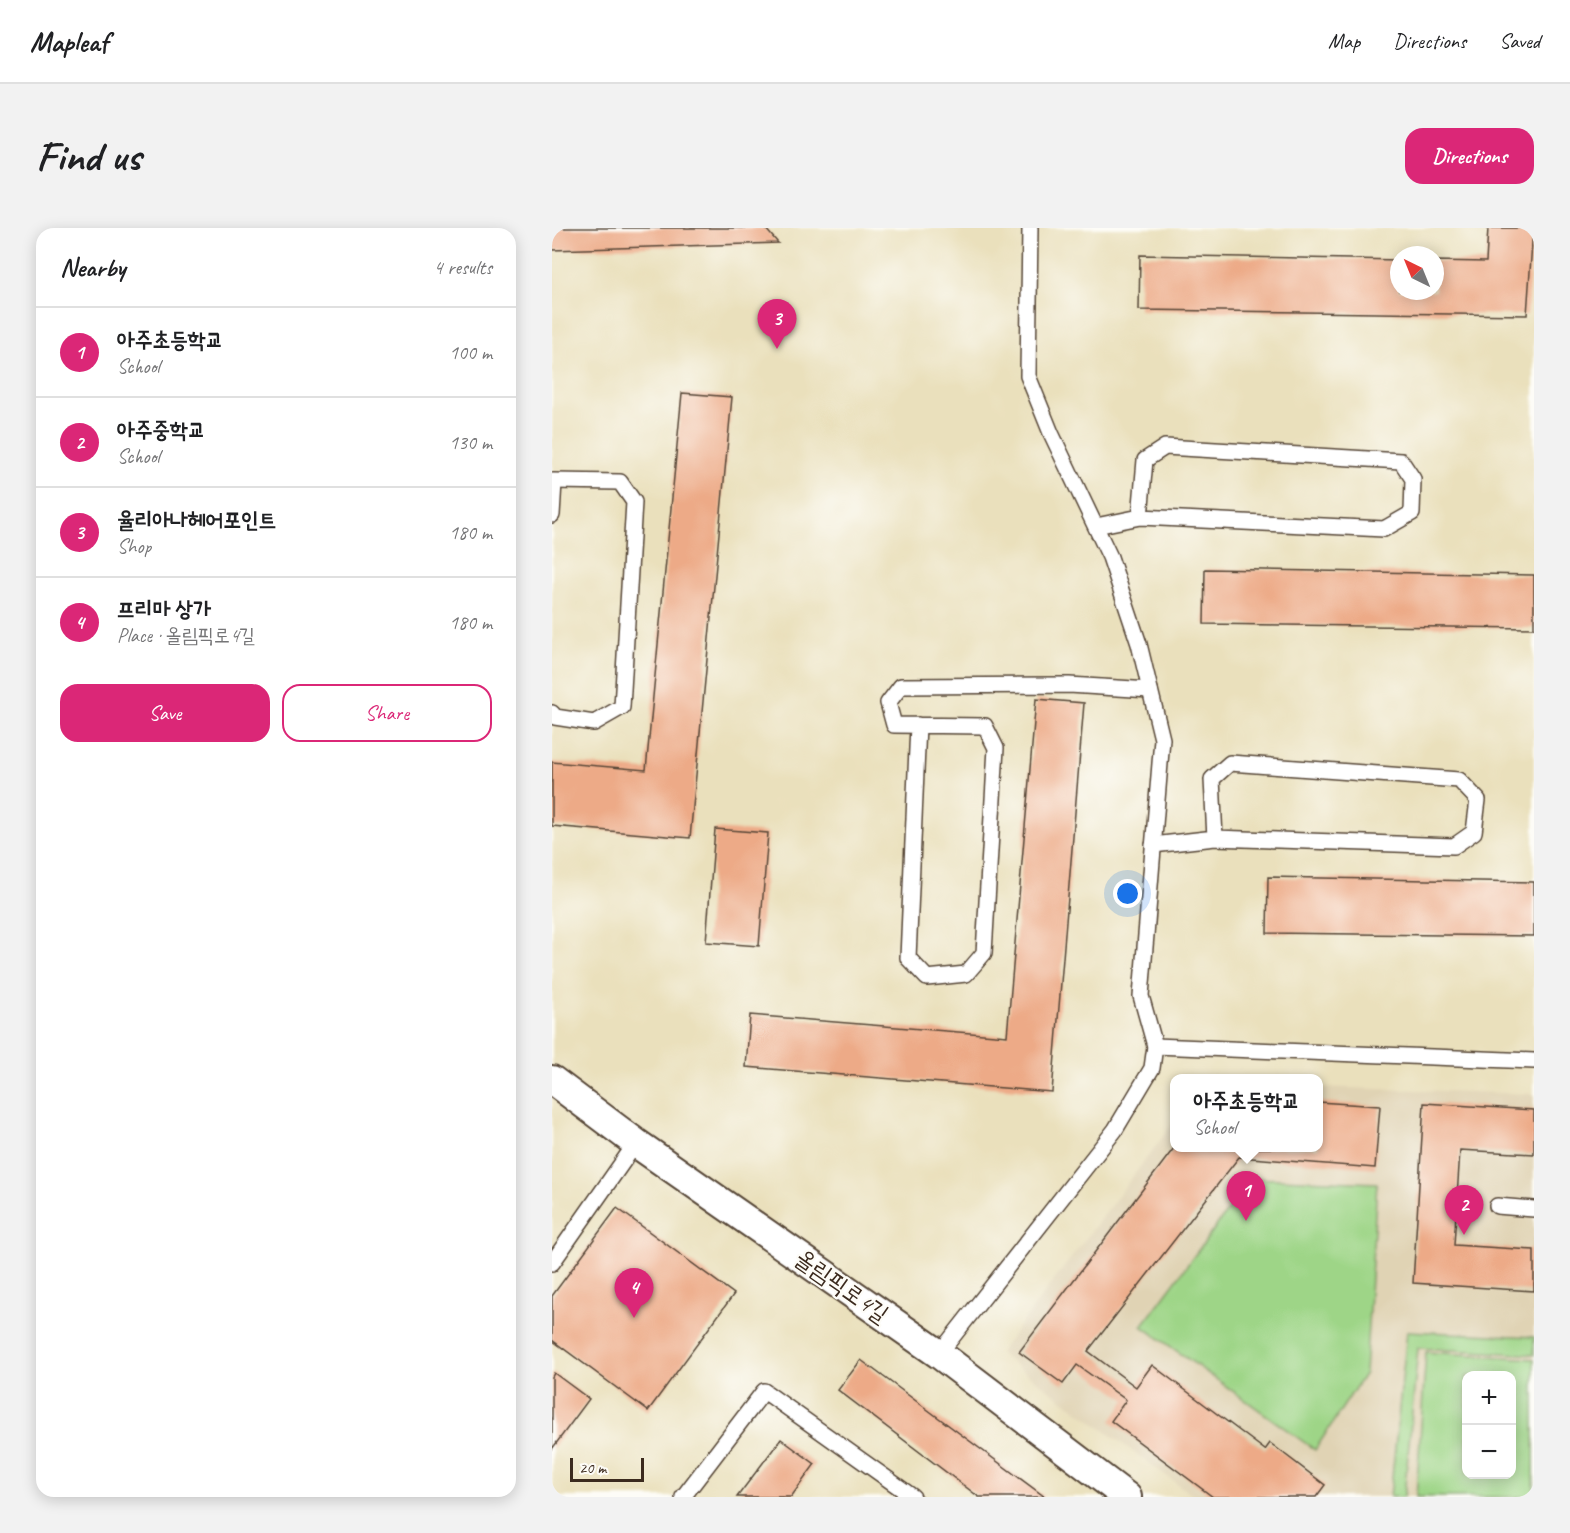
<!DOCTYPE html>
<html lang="en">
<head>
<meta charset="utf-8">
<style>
  body { margin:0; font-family:Caveat,"Poor Story",sans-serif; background:#f2f2f2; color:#202124 }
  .controls { position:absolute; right:18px; bottom:18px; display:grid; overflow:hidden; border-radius:12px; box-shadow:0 3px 15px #0003 }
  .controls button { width:54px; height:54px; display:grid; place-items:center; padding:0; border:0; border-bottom:2px solid #e0e0e0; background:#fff; color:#202124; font:30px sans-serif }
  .compass { position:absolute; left:838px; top:18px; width:54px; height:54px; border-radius:50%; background:#fff; box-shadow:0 3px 15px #0003; rotate:317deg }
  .scale { position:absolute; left:18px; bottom:15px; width:74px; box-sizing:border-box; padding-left:6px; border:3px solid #3b2a1e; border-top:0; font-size:16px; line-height:21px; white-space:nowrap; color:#3b2a1e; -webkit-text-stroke:4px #fdfcf7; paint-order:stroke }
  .you { position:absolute; left:576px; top:666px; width:21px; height:21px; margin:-15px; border:4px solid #fff; border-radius:50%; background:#1a73e8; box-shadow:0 0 0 9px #1a73e833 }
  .badge { display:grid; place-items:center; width:39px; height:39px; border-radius:50%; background:#db2777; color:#fff; font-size:20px; font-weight:700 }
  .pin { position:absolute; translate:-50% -50px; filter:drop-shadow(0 2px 3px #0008) }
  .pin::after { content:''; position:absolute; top:32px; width:21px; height:18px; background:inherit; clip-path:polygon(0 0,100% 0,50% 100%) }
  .popup { position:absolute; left:618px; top:846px; width:153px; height:78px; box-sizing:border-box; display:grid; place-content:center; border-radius:12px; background:#fff; filter:drop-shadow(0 2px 4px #0005); font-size:20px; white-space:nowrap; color:#757577 }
  .popup b { font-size:22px; color:#202124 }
  .popup::after { content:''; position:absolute; left:50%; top:100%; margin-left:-12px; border:12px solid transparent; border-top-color:#fff }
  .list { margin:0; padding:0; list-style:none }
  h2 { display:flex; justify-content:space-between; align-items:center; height:78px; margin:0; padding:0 24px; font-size:26px }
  h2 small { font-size:20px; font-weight:400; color:#757577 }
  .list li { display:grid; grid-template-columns:39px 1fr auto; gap:18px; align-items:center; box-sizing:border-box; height:90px; padding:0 24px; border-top:2px solid #e0e0e0 }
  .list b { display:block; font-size:22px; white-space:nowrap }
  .list p { margin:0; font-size:20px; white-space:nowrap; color:#757577 }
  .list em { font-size:20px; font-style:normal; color:#757577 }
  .actions { display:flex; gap:12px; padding:18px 24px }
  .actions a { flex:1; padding:14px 0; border:2px solid #db2777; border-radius:18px; text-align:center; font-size:21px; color:#db2777 }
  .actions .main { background:#db2777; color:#fff }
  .map { position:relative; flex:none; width:982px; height:1269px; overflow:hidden; border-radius:18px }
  header { display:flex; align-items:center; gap:36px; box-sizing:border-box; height:84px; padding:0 30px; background:#fff; border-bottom:2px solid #e0e0e0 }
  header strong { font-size:28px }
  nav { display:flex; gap:33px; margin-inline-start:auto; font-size:21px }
  .intro { display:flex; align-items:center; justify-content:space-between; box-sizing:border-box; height:144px; padding:0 36px }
  h1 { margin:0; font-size:42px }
  .button { padding:15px 27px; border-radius:18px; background:#db2777; color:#fff; font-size:21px; font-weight:700 }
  main { display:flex; gap:36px; padding:0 36px }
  aside { flex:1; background:#fff; border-radius:18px; box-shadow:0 3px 15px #0003 }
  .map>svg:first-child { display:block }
</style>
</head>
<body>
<header>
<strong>Mapleaf</strong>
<nav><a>Map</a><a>Directions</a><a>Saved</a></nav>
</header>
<div class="intro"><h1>Find us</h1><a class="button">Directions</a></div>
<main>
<aside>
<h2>Nearby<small>4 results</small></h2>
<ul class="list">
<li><span class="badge">1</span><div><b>아주초등학교</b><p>School</p></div><em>100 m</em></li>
<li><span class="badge">2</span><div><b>아주중학교</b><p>School</p></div><em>130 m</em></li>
<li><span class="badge">3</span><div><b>율리아나헤어포인트</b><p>Shop</p></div><em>180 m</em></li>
<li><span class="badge">4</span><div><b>프리마 상가</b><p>Place · 올림픽로4길</p></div><em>180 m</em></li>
</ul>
<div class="actions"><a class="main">Save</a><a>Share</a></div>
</aside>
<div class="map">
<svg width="982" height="1269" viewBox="0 0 982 1269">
  <rect width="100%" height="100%" fill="#fdfcf7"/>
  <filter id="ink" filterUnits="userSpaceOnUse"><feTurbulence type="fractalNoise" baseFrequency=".0167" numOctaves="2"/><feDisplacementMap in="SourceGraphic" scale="12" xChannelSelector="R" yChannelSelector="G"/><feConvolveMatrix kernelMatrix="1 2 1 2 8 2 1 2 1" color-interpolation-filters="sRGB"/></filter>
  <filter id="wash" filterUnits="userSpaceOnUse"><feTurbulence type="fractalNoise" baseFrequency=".008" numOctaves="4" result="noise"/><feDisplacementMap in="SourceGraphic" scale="24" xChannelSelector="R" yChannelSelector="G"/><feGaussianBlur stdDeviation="1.35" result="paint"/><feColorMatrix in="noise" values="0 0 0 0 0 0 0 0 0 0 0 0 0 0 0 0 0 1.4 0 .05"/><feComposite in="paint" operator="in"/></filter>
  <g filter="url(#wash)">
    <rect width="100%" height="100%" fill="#eae0bc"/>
    <!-- built -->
    <path fill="#e0d3b4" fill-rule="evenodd" d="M766 859 982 866V1269H643L447 1125 622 894V920H766ZM915 1148H960V1246H915Z"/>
    <!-- green -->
    <g fill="#9ed587" stroke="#6c8052" stroke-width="1.5" fill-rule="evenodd">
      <path d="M700 950 825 955 813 1145 763 1222 590 1098Z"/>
      <path d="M855 1103 982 1109V1127L866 1120 852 1269H838Z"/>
      <path d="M874 1124 982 1131V1269H864ZM915 1148H960V1246H915Z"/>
    </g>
    <g id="blocks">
      <!-- building -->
      <g fill="#edaa87">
        <path d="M0 0H213L226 15 0 22Z"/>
        <path d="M936 0H981L975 87 587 82 588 27 847 32V63H883V33L934 34Z"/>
        <path d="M130 165 180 169 138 610 0 598V534L94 542Z"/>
        <path d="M653 341 982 347V400L652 396Z"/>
        <path d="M484 471 532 475 500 864 194 839 198 787 455 808Z"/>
        <path d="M163 601 216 605 207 718 154 714Z"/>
        <path d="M716 649 982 654V708L715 705Z"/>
        <path d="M766 874 828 878 823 940 687 929 536 1123 584 1159 600 1137 713 1222 718 1215 773 1257 764 1269H661L559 1193 574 1172 525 1137 511 1156 467 1124 622 920H766Z"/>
        <path d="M872 875 982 882V926L908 922 902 1017 982 1022V1063L861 1055Z"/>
        <path d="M65 980 182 1066 96 1183 0 1112V1068Z"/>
        <path d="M309 1132 493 1269H427L286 1162Z"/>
        <path d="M2 1145 37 1171 0 1221V1149Z"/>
        <path d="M229 1211 263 1236 239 1269H185Z"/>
      </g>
    </g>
  </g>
  <g filter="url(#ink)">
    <use href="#blocks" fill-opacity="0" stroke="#554536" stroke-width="1.5"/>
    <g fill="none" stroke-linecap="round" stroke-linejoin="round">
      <defs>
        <g id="lane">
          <path d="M0 253 68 254 82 274 70 479 42 495 3 489 0 485"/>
          <path d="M0 287 2 254"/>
          <path d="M544 298 588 289 832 301 860 285 861 251 849 233 613 219 593 232 588 289"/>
          <path d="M366 497 356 730 375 750 414 746 432 725 444 520 433 498 342 497 336 475 349 458 517 457 598 462"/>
          <path d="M601 617 663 610 902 618 922 604 926 572 907 552 678 535 660 551 663 610"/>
          <path d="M603 818 982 833"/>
          <path d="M945 978 982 981"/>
          <path d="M0 1035 84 915"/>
          <path d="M387 1126 563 902 600 840 603 818 589 768 610 511 587 416 558 329 499 205 476 148 478 0"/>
          <path d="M131 1269 212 1163 361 1269"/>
        </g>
        <path id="street" d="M0 852 84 915 387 1126 575 1269"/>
      </defs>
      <!-- lane casing -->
      <use href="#lane" stroke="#554536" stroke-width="18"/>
      <!-- street casing -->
      <use href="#street" stroke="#554536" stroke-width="32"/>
      <!-- lane -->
      <use href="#lane" stroke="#fff" stroke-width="15"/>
      <!-- street -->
      <use href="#street" stroke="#fff" stroke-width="28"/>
    </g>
  </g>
  <g text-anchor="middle" stroke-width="4.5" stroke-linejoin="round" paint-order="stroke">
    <!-- street labels -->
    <g font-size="24" fill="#3b2a1e" stroke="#fdfcf7">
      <text transform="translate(290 1058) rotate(35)" y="8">올림픽로4길</text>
    </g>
  </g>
</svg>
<div class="controls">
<button>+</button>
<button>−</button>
</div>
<svg class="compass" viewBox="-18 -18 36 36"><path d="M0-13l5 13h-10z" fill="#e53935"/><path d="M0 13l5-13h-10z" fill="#757577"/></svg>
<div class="scale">20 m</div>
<div class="you"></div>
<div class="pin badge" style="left:694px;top:993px">1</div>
<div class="popup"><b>아주초등학교</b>School</div>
<div class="pin badge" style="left:912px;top:1007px">2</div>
<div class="pin badge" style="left:225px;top:121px">3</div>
<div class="pin badge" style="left:82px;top:1090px">4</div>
</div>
</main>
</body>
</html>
